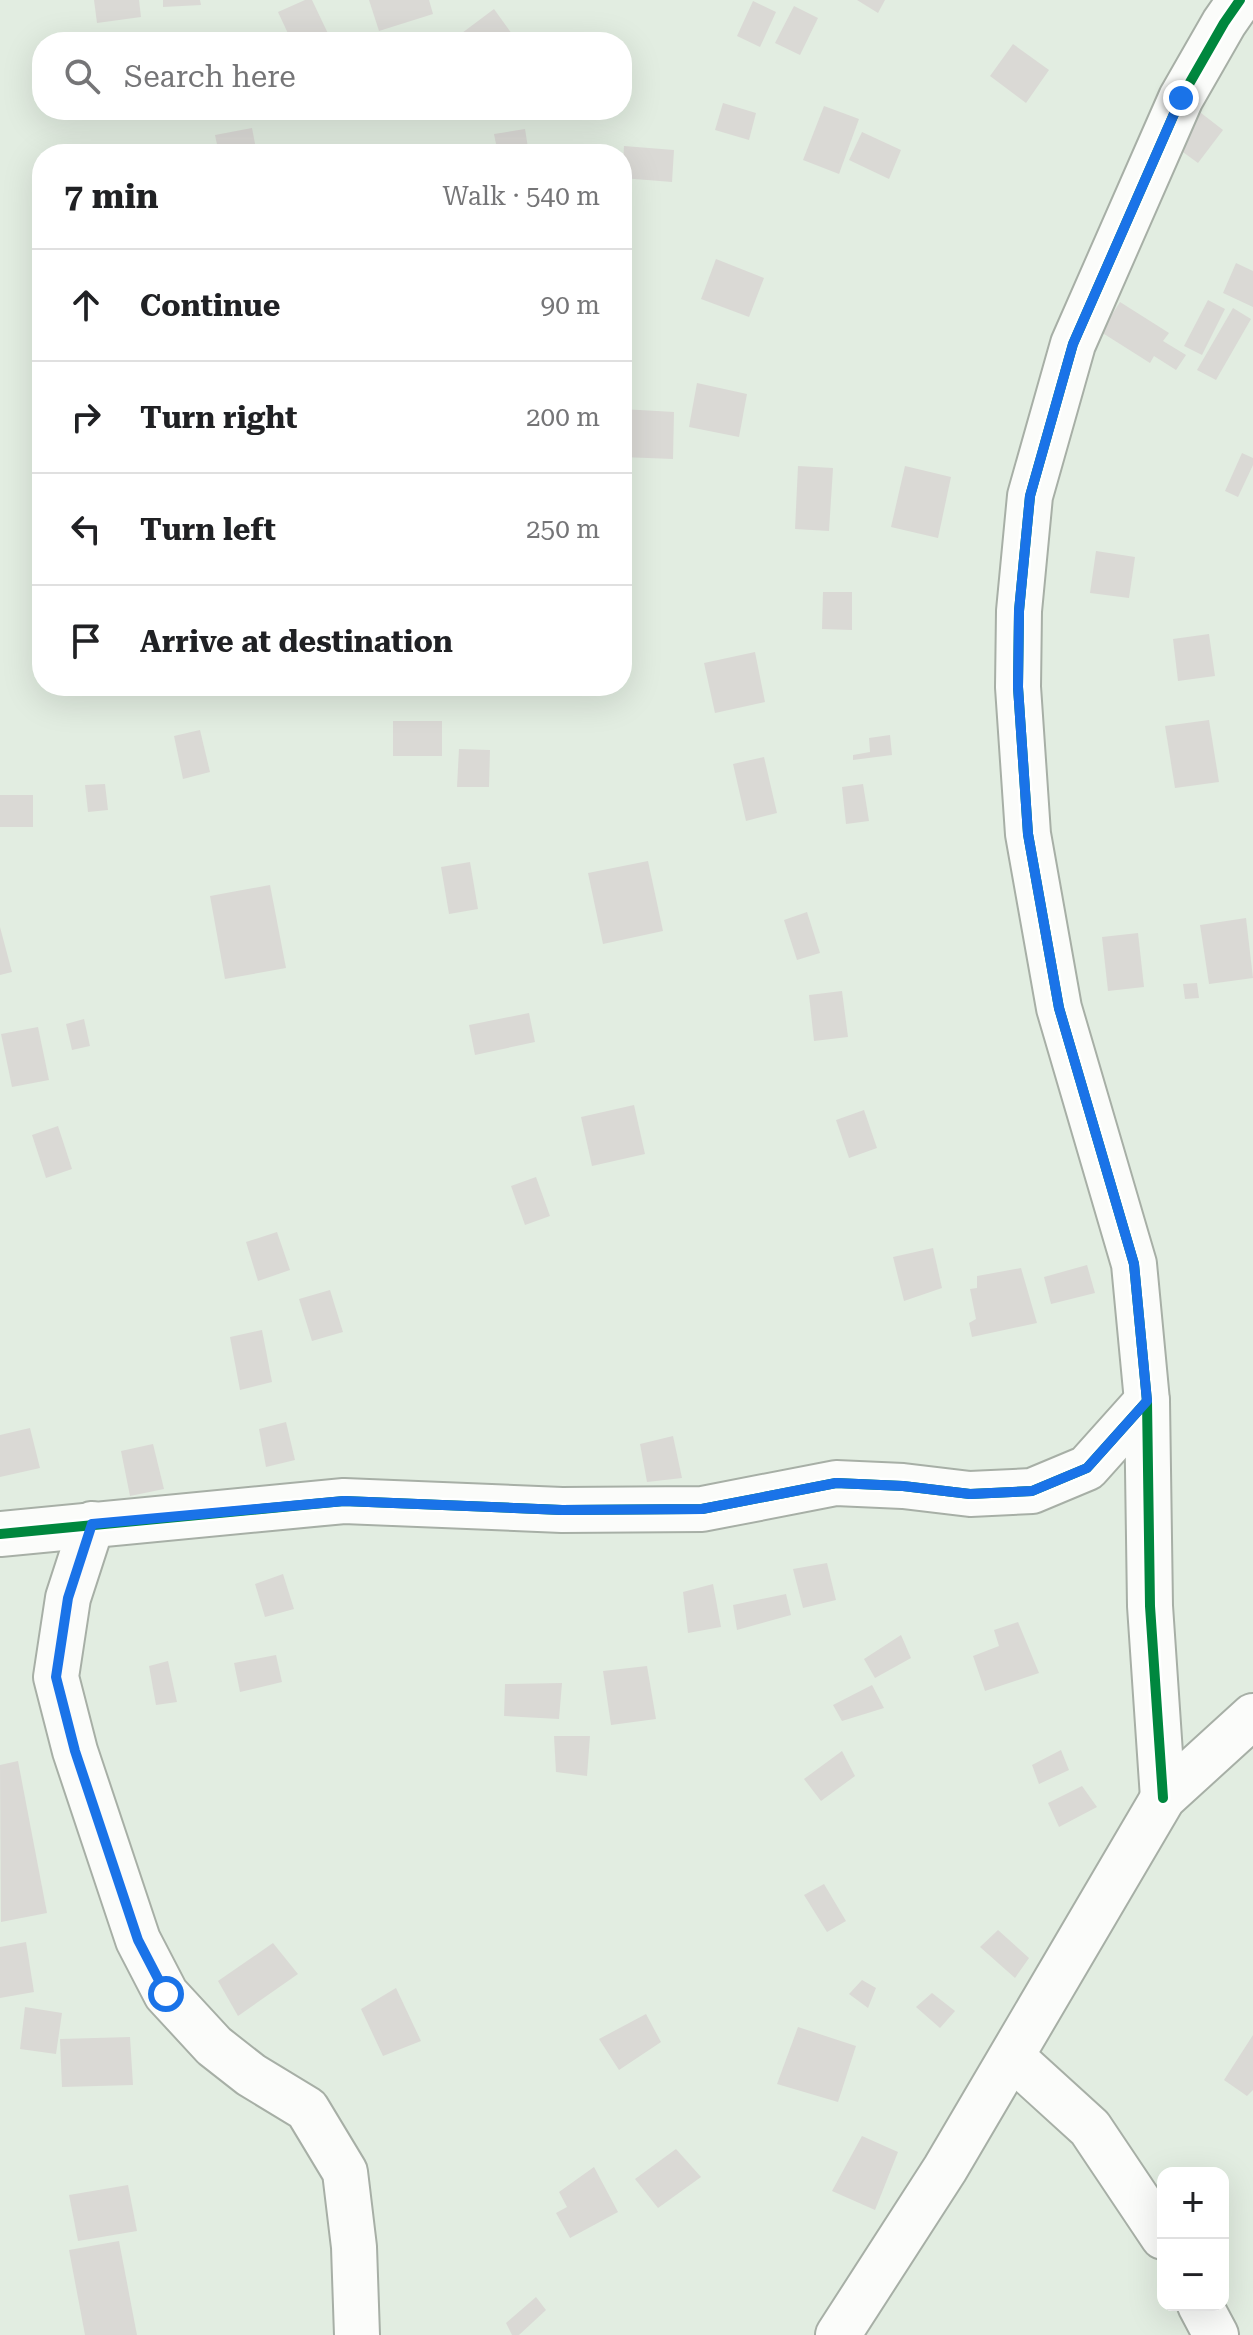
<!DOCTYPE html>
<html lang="en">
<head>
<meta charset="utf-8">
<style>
  body { margin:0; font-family:"Roboto Serif",serif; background:#f6f6f6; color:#202124 }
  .controls { position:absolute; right:24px; bottom:24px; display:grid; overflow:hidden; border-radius:16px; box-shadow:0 8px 32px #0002 }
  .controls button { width:72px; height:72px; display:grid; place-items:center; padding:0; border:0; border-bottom:2px solid #e0e0e0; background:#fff; color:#202124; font:40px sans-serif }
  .stop { position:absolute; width:24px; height:24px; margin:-18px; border:6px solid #1a73e8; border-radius:50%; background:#fff }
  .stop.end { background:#1a73e8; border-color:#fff; box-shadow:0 2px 8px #0008 }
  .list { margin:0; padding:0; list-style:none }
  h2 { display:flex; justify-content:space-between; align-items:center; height:104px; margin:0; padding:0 32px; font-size:34px }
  h2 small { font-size:26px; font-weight:400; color:#757577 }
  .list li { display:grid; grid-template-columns:52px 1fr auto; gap:24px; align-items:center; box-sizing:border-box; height:112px; padding:0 32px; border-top:2px solid #e0e0e0 }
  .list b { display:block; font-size:30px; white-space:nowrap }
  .list em { font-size:26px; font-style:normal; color:#757577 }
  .icon { flex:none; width:44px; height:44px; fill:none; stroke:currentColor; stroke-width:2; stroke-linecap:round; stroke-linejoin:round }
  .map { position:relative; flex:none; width:1253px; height:2335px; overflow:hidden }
  .search { position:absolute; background:#fff; box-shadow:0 8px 32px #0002; left:32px; top:32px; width:600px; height:88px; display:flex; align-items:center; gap:20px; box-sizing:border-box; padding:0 28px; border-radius:32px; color:#757577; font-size:30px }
  .panel { position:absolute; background:#fff; box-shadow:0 8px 32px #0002; left:32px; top:144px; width:600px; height:552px; border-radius:32px }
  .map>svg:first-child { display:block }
</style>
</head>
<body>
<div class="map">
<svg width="1253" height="2335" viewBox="0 0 1253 2335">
  <rect width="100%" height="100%" fill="#e2ede1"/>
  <!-- building -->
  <g fill="#dad9d5">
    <path d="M94 0H139L141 17 97 23Z"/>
    <path d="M163 0H200L201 5 163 7Z"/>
    <path d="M305 0H312L332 42H292L278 12Z"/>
    <path d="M369 0H429L433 14 379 31Z"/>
    <path d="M857 0H885L878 13Z"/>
    <path d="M753 1 776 12 760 47 737 36Z"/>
    <path d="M794 6 818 18 800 55 775 43Z"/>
    <path d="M494 9 512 34 501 42H468L462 33Z"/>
    <path d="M1013 44 1049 70 1026 103 990 76Z"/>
    <path d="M723 103 756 113 749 140 715 130Z"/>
    <path d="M824 106 859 119 839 174 803 160Z"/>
    <path d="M1201 113 1223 130 1198 163 1176 147Z"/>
    <path d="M252 128 257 154H219L215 135Z"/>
    <path d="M525 129 529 154H498L494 134Z"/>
    <path d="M862 132 901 150 889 179 849 160Z"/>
    <path d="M624 146 674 150 672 182 622 178Z"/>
    <path d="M716 259 764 278 749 317 701 299Z"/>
    <path d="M1236 263 1253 271V307L1223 293Z"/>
    <path d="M1208 300 1225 309 1202 355 1184 346Z"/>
    <path d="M1120 302 1169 333 1163 341 1186 355 1176 370 1154 356 1150 363 1101 332Z"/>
    <path d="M1233 308 1251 319 1216 380 1197 370Z"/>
    <path d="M697 383 747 394 739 437 689 427Z"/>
    <path d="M622 409 674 412 673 459 622 457Z"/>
    <path d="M1242 453 1253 458V465L1238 497 1225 491Z"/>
    <path d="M798 466 833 468 829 531 795 529Z"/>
    <path d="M905 466 951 477 938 538 891 527Z"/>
    <path d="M1096 551 1135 557 1129 598 1090 593Z"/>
    <path d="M823 592H852V630L822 629Z"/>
    <path d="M1209 634 1215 676 1178 681 1173 639Z"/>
    <path d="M755 652 765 702 715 713 704 663Z"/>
    <path d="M1209 720 1219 782 1175 788 1165 726Z"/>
    <rect x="393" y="721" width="49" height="35"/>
    <path d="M200 730 210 772 183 779 174 736Z"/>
    <path d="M890 735 892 755 853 760V755L870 752 869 738Z"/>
    <path d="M459 749 490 750 489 787H457Z"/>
    <path d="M764 757 777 813 746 821 733 764Z"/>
    <path d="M105 784 108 810 88 812 85 785Z"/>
    <path d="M863 784 869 821 846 824 842 787Z"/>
    <rect x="0" y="795" width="33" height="32"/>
    <path d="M648 861 663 931 603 944 588 873Z"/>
    <path d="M470 862 478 909 449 914 441 867Z"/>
    <path d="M270 885 286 968 225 979 210 896Z"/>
    <path d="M807 912 820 953 797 960 784 920Z"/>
    <path d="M1246 918 1253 978 1209 984 1200 925Z"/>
    <path d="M0 927 12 972 0 975Z"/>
    <path d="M1138 933 1144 987 1108 991 1102 937Z"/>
    <path d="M1197 983 1199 998 1185 999 1183 984Z"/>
    <path d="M842 991 848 1037 814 1041 809 995Z"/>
    <path d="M529 1013 535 1042 475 1055 469 1025Z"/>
    <path d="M84 1019 90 1046 72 1050 66 1024Z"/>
    <path d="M38 1027 49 1080 12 1087 1 1034Z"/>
    <path d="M634 1105 645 1154 592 1166 581 1117Z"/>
    <path d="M864 1110 877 1148 849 1158 836 1120Z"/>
    <path d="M58 1126 72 1169 46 1178 32 1135Z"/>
    <path d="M536 1177 550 1216 525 1225 511 1186Z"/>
    <path d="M277 1232 290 1270 258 1281 246 1242Z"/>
    <path d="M933 1248 942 1288 904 1301 893 1257Z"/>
    <path d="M1087 1265 1095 1293 1051 1304 1044 1277Z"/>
    <path d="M1021 1268 1037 1323 972 1337 969 1323 976 1319 970 1289 977 1288V1276Z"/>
    <path d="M330 1290 343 1332 312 1341 299 1299Z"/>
    <path d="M262 1330 272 1382 240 1390 230 1337Z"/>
    <path d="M286 1422 295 1460 266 1467 259 1429Z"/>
    <path d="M30 1428 40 1468 0 1477V1435Z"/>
    <path d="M673 1436 682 1478 647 1482 640 1444Z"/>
    <path d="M153 1444 164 1489 130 1496 121 1451Z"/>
    <path d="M827 1563 836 1600 803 1608 793 1569Z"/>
    <path d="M283 1574 294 1609 265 1617 255 1584Z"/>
    <path d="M713 1584 721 1627 688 1633 683 1592Z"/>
    <path d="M786 1594 791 1615 737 1630 733 1605Z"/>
    <path d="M1018 1622 1039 1673 985 1691 973 1656 999 1646 994 1630Z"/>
    <path d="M901 1635 911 1658 875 1678 864 1659Z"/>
    <path d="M276 1655 282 1682 240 1692 234 1663Z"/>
    <path d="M168 1661 177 1702 156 1705 149 1666Z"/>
    <path d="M647 1666 656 1719 611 1725 603 1671Z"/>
    <path d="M562 1683 559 1719 504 1716 505 1684Z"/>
    <path d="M872 1685 884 1708 842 1721 833 1705Z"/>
    <path d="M554 1736H590L587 1776 556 1772Z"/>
    <path d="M1061 1750 1069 1770 1039 1784 1032 1765Z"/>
    <path d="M842 1751 855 1776 821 1801 804 1779Z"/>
    <path d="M18 1761 47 1913 1 1922 0 1765Z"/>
    <path d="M1082 1786 1097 1807 1059 1827 1048 1803Z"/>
    <path d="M824 1884 846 1921 827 1932 804 1895Z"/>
    <path d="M998 1930 1029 1958 1015 1978 980 1947Z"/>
    <path d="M26 1942 34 1992 0 1998V1947Z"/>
    <path d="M273 1943 298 1974 238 2016 218 1981Z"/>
    <path d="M862 1980 876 1988 868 2008 849 1994Z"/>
    <path d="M396 1988 421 2041 383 2056 361 2009Z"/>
    <path d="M932 1993 955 2011 940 2028 916 2007Z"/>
    <path d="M25 2007 62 2013 56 2054 20 2049Z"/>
    <path d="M646 2014 661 2042 619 2070 599 2039Z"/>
    <path d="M798 2027 856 2046 838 2102 777 2084Z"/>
    <path d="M1253 2035V2090L1247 2096 1224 2080Z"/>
    <path d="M130 2037 133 2085 62 2087 60 2039Z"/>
    <path d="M862 2136 898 2152 875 2210 832 2191Z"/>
    <path d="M676 2149 701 2177 658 2208 635 2179Z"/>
    <path d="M594 2167 618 2212 570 2238 556 2213 567 2207 559 2192Z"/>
    <path d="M128 2185 137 2231 78 2241 69 2195Z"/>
    <path d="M119 2241 137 2335H85L69 2250Z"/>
    <path d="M536 2297 546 2310 519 2335H512L506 2323Z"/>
  </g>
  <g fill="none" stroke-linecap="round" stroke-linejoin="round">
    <defs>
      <g id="minor">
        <path d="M92 1524 68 1598 56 1677 75 1751 138 1940 166 1994 214 2046 251 2075 307 2109 345 2172 354 2247 357 2335"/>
        <path d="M0 1534 344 1501 562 1510 702 1509 836 1483 903 1486 970 1494 1032 1491 1087 1468 1147 1401"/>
        <path d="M1163 1798 1150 1606 1147 1401 1134 1264 1059 1008 1028 834 1018 687 1019 611 1030 496 1073 344 1181 98 1224 23 1240 0"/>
        <path d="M1012 2057 1090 2128 1163 2237"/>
        <path d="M1200 2305 1216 2335"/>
        <path d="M838 2335 945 2169 1163 1798 1253 1716"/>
      </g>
    </defs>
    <!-- minor casing -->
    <use href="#minor" stroke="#a7afa6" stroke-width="48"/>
    <!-- minor -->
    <use href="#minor" stroke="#fbfcfa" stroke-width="44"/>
    <defs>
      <g id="cycleway">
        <path d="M0 1534 344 1501 562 1510 702 1509 836 1483 903 1486 970 1494 1032 1491 1087 1468 1147 1401"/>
        <path d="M1163 1798 1150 1606 1147 1401 1134 1264 1059 1008 1028 834 1018 687 1019 611 1030 496 1073 344 1181 98 1224 23 1240 0"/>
      </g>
    </defs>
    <!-- cycleway casing -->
    <use href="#cycleway" stroke="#fff" stroke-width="15"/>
    <!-- cycleway -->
    <use href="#cycleway" stroke="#00873e" stroke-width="10"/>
  </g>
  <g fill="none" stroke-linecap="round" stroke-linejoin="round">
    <!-- route -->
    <path stroke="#1a73e8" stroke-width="10" d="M166 1994 138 1940 75 1751 56 1677 68 1598 92 1524 344 1501 562 1510 702 1509 836 1483 903 1486 970 1494 1032 1491 1087 1468 1147 1401 1134 1264 1059 1008 1028 834 1018 687 1019 611 1030 496 1073 344 1181 98"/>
  </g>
</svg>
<div class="controls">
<button>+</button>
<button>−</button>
</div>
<div class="stop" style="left:166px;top:1994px"></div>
<div class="stop end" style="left:1181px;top:98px"></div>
<div class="search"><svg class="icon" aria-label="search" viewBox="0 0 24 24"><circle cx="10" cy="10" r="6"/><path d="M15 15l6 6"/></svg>Search here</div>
<section class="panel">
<h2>7 min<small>Walk · 540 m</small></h2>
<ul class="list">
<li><svg class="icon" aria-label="ahead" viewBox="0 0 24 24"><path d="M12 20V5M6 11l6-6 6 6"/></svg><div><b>Continue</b></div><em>90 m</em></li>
<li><svg class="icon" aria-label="right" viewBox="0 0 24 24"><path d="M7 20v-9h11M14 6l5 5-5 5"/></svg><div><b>Turn right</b></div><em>200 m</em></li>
<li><svg class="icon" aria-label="left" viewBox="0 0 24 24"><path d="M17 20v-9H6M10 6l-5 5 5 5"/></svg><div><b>Turn left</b></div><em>250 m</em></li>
<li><svg class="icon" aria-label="arrive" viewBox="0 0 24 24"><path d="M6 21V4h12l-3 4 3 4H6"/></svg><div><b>Arrive at destination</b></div></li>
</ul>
</section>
</div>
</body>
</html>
